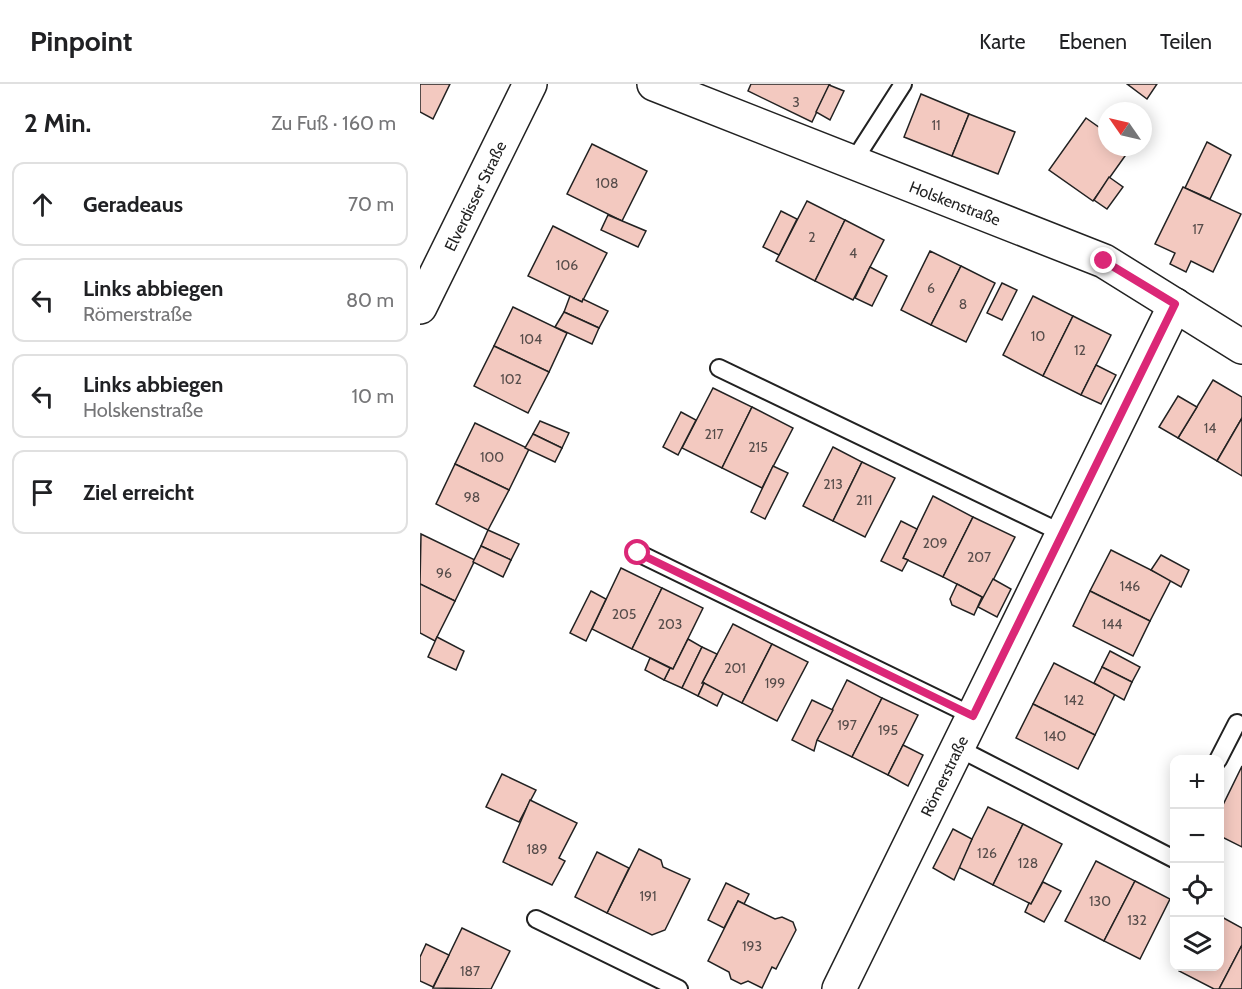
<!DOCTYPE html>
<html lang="de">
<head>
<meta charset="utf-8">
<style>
  body { margin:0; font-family:Cabin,sans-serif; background:#f2f2f2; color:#202124 }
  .controls { position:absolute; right:18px; bottom:18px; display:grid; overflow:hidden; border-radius:12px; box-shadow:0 3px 15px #0003 }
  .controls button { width:54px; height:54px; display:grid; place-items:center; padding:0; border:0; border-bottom:2px solid #e0e0e0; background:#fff; color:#202124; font:30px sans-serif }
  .compass { position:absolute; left:678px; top:18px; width:54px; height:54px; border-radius:50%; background:#fff; box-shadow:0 3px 15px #0003; rotate:304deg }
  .stop { position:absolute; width:18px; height:18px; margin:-14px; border:4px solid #db2777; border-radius:50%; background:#fff }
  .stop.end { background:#db2777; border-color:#fff; box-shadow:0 2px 6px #0008 }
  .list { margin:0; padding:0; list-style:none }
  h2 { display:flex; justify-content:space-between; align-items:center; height:78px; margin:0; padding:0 24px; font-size:26px }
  h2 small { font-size:20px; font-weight:400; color:#757577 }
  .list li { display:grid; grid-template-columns:39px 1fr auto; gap:18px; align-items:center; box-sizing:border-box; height:84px; margin:0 12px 12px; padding:0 12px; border:2px solid #e0e0e0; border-radius:12px }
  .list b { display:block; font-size:22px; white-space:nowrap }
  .list p { margin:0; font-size:20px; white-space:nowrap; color:#757577 }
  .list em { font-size:20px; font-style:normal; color:#757577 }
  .icon { flex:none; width:33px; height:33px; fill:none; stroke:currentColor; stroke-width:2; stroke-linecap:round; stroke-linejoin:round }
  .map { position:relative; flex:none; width:822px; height:905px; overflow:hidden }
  header { display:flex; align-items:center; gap:36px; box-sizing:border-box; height:84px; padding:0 30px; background:#fff; border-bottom:2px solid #e0e0e0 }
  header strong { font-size:28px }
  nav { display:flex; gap:33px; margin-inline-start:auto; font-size:21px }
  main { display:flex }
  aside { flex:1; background:#fff }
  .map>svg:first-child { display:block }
</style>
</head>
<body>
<header>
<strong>Pinpoint</strong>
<nav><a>Karte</a><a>Ebenen</a><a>Teilen</a></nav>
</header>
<main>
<aside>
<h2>2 Min.<small>Zu Fuß · 160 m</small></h2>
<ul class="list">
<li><svg class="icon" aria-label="ahead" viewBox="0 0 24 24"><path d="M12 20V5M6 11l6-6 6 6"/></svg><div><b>Geradeaus</b></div><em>70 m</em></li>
<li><svg class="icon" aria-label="left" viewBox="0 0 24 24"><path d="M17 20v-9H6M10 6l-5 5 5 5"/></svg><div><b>Links abbiegen</b><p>Römerstraße</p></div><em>80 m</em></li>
<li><svg class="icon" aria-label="left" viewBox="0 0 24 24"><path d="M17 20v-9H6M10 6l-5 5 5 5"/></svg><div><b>Links abbiegen</b><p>Holskenstraße</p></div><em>10 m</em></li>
<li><svg class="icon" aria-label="arrive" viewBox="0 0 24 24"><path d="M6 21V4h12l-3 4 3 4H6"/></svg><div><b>Ziel erreicht</b></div></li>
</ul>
</aside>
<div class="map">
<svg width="822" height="905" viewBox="0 0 822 905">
  <rect width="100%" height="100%" fill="#fff"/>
  <!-- building -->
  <g fill="#f3c9c0" stroke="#222" stroke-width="1.5">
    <path d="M0 0H30L13 35 0 28Z"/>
    <path d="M331 0H410L392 38 328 7Z"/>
    <path d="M707 0H737L727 15Z"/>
    <path d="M409 1 424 7 410 36 396 28Z"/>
    <path d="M501 10 549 30 532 72 484 53Z"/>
    <path d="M549 30 595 48 578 90 532 72Z"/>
    <path d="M666 34 687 49V63H706L710 65 673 117 629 86Z"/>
    <path d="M787 58 811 71 790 115 765 104Z"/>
    <path d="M172 60 227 87 202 137 147 110Z"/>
    <path d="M689 93 703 103 687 125 674 116Z"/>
    <path d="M763 103 821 130 793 188 771 177 766 188 750 180 755 169 735 160Z"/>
    <path d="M387 117 425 136 395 197 356 177Z"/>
    <path d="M361 127 377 135 359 171 343 163Z"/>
    <path d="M188 131 226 147 218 163 181 146Z"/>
    <path d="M425 136 464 156 433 216 395 197Z"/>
    <path d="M133 142 187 169 162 218 108 192Z"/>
    <path d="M510 167 541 182 511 241 481 226Z"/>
    <path d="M541 182 575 199 546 258 511 241Z"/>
    <path d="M450 183 467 192 452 222 435 214Z"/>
    <path d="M582 199 597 206 582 236 567 229Z"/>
    <path d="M150 212 162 218 163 215 188 227 179 244 144 228Z"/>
    <path d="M613 212 653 232 623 292 583 271Z"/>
    <path d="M93 223 147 249 129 288 74 262Z"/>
    <path d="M144 228 179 244 172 260 135 243Z"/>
    <path d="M653 232 691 251 661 311 623 292Z"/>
    <path d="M74 262 129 288 108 329 54 302Z"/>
    <path d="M676 281 696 291 681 320 661 311Z"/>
    <path d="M793 296 822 313V334L797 377 758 354Z"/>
    <path d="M293 304 332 323 302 384 262 364Z"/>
    <path d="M758 312 777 323 758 354 739 343Z"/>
    <path d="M332 323 373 344 342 404 302 384Z"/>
    <path d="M261 328 276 336 258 371 243 363Z"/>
    <path d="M822 334V392L797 377Z"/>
    <path d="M120 337 149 349 142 364 113 350Z"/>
    <path d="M55 339 109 365 89 406 35 380Z"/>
    <path d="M113 350 142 364 135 378 105 364Z"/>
    <path d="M413 363 442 378 413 437 383 422Z"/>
    <path d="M442 378 475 394 445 453 413 437Z"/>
    <path d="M35 380 89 406 68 446 16 420Z"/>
    <path d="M353 382 368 389 345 435 331 428Z"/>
    <path d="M513 412 553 433 523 493 483 474Z"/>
    <path d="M553 433 595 453 564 514 523 493Z"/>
    <path d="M481 437 497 445 483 474 488 476 482 487 461 477Z"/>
    <path d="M68 446 99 460 91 476 61 462Z"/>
    <path d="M1 450 55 476 35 517 0 500Z"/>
    <path d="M61 462 91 476 83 493 53 478Z"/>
    <path d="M691 466 751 496 730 537 670 507Z"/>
    <path d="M741 471 769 486 761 503 731 486Z"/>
    <path d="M201 484 242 504 212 565 172 545Z"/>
    <path d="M573 495 591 505 577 533 558 523Z"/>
    <path d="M0 500 35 517 15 557 0 549Z"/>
    <path d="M537 500 562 513 554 531 532 521 530 515Z"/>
    <path d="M242 504 283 524 253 585 212 565Z"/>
    <path d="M171 507 186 515 166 557 150 549Z"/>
    <path d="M670 507 730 537 713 572 653 542Z"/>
    <path d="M313 540 352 560 322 619 282 599Z"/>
    <path d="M17 553 44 567 36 586 8 573Z"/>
    <path d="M268 555 282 563 262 604 244 596 250 584 253 585Z"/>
    <path d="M352 560 388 578 357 637 322 619Z"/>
    <path d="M282 563 297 570 282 599H284L278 612 262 604Z"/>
    <path d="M690 567 720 583 712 598 682 583Z"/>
    <path d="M230 574 250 584 244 596 225 586Z"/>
    <path d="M634 579 695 610 675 651 613 620Z"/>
    <path d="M682 583 712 598 704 616 674 599Z"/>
    <path d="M427 596 462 614 432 673 397 656Z"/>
    <path d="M284 599 303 609 297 622 278 612Z"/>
    <path d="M462 614 498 631 468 691 432 673Z"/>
    <path d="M392 616 413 626 397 656 394 667 372 656Z"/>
    <path d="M613 620 675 651 658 685 596 654Z"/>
    <path d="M483 661 503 671 488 702 468 691Z"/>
    <path d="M822 682V763L800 752V727Z"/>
    <path d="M82 690 116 706 99 738 66 723Z"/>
    <path d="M110 716 157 739 139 774 145 777 132 801 83 778Z"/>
    <path d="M568 723 603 740 573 801 538 783Z"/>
    <path d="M603 740 642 760 611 820 573 801Z"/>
    <path d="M533 745 552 755 534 796 513 784Z"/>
    <path d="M219 765 241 776 243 783 270 795 245 846 232 851 187 829Z"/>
    <path d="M177 768 209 784 187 829 155 813Z"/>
    <path d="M676 777 715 797 684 857 645 837Z"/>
    <path d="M715 797 750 815 720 875 684 857Z"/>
    <path d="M623 798 641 807 624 838 605 828 609 819 611 820Z"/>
    <path d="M306 799 329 810 324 820 318 817 304 844 288 836Z"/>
    <path d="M318 817 355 835 362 833 373 838 376 846 356 885 352 883 342 904 328 897 321 900 311 895 309 888 288 877Z"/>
    <path d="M800 832 822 844V861L799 905H794L759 887 761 882H800Z"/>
    <path d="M42 844 90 867 71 905 13 904Z"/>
    <path d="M6 860 29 871 13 903 0 897V873Z"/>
    <path d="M822 861V905H799Z"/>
  </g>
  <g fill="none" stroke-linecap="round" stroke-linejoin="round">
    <defs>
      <g id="service">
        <path d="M433 78 483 0"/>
        <path d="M299 284 644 450"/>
        <path d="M218 469 553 632"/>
        <path d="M538 664 754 775"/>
        <path d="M798 676 817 639"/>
        <path d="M116 835 259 905"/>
      </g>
      <g id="minor">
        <path d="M234 0 684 177 822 263"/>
        <path d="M419 905 755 221"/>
      </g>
      <path id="tertiary" d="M0 223 110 0"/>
    </defs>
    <!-- service casing -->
    <use href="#service" stroke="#222" stroke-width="20"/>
    <!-- minor casing -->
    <use href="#minor" stroke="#222" stroke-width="36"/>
    <!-- tertiary casing -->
    <use href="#tertiary" stroke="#222" stroke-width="36"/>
    <!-- service -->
    <use href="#service" stroke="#fff" stroke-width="16"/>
    <!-- minor -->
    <use href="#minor" stroke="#fff" stroke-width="33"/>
    <!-- tertiary -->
    <use href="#tertiary" stroke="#fff" stroke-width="33"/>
  </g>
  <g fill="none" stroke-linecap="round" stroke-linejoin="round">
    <!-- route -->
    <path stroke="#db2777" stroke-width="8" d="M218 469 553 632 755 220 684 177"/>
  </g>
  <g text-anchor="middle" stroke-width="4.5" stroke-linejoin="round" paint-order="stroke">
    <!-- number labels -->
    <g font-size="14" fill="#564c4a">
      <text x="376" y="23">3</text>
      <text x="516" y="46">11</text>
      <text x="187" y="104">108</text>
      <text x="778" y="150">17</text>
      <text x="392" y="158">2</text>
      <text x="433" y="174">4</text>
      <text x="147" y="186">106</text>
      <text x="511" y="209">6</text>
      <text x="543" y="225">8</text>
      <text x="618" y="257">10</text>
      <text x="111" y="260">104</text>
      <text x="660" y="271">12</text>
      <text x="91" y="300">102</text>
      <text x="790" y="349">14</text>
      <text x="294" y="355">217</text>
      <text x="338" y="368">215</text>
      <text x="72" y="378">100</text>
      <text x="413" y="405">213</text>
      <text x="52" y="418">98</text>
      <text x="444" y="421">211</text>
      <text x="515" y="464">209</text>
      <text x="559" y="478">207</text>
      <text x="24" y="494">96</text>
      <text x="710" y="507">146</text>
      <text x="204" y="535">205</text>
      <text x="250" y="545">203</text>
      <text x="692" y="545">144</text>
      <text x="315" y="589">201</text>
      <text x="355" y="604">199</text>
      <text x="654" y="621">142</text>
      <text x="427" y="646">197</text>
      <text x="468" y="651">195</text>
      <text x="635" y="657">140</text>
      <text x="117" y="770">189</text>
      <text x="567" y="774">126</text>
      <text x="608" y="784">128</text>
      <text x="228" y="817">191</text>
      <text x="680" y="822">130</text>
      <text x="717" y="841">132</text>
      <text x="332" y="867">193</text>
      <text x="50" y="892">187</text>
    </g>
    <!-- street labels -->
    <g font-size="16" fill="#222" stroke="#fff">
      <text transform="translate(55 112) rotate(-64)" y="6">Elverdisser Straße</text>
      <text transform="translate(535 119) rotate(21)" y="6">Holskenstraße</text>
      <text transform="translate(524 692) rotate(-64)" y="6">Römerstraße</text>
    </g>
  </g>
</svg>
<div class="controls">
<button>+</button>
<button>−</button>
<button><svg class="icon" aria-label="locate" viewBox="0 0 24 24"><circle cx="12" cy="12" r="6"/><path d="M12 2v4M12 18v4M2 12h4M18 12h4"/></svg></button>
<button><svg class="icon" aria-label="layers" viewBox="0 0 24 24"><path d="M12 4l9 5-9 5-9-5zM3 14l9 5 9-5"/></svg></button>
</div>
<svg class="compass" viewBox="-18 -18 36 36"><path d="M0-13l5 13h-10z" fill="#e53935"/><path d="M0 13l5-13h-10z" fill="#757577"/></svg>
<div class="stop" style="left:218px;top:469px"></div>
<div class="stop end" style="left:684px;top:177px"></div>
</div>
</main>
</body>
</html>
